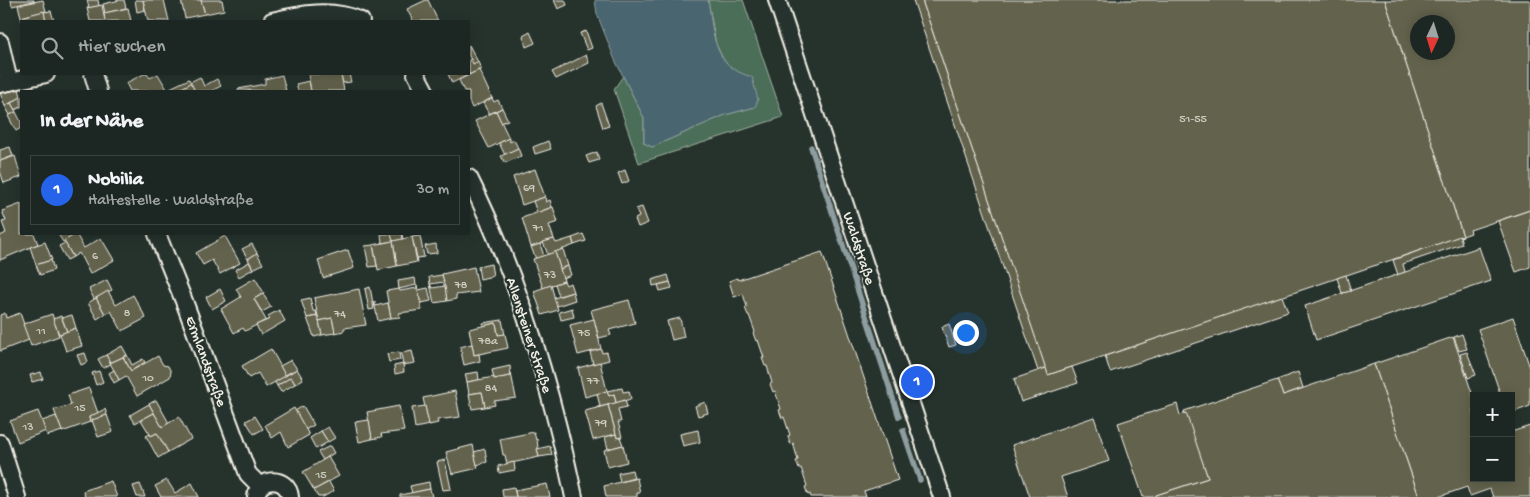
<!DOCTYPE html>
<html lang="de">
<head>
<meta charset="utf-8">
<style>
  body { margin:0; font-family:"Gochi Hand",sans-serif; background:#252e2a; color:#f1f3f6 }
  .controls { position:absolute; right:15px; bottom:15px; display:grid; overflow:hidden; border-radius:0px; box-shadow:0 2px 12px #0003 }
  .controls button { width:45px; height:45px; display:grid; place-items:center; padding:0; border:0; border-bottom:1px solid #3a4340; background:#1c2622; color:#f1f3f6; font:25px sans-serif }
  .compass { position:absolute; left:1410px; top:15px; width:45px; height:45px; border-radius:50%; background:#1c2622; box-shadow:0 2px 12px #0003; rotate:184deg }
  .you { position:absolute; left:965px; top:332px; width:18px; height:18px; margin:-12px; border:4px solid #fff; border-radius:50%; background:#1a73e8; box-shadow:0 0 0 8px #1a73e833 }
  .badge { display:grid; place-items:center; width:32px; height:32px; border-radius:50%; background:#2563eb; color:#fff; font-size:16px; font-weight:700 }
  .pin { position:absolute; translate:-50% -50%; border:2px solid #fff; box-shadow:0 1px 5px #0006 }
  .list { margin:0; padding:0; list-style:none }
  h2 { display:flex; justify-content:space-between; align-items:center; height:65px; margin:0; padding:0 20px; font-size:21px }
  h2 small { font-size:16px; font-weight:400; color:#a0a5a5 }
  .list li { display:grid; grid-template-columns:32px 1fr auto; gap:15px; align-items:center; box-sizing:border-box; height:70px; margin:0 10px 10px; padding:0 10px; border:1px solid #3a4340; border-radius:0px }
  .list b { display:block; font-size:19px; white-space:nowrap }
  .list p { margin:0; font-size:16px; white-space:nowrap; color:#a0a5a5 }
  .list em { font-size:16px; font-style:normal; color:#a0a5a5 }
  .icon { flex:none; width:28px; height:28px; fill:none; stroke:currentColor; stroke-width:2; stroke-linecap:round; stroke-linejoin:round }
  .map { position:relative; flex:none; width:1530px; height:497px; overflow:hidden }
  .search { position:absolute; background:#1c2622; box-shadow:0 2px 12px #0003; left:20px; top:20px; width:450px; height:55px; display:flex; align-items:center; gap:12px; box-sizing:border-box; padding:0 18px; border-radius:0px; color:#a0a5a5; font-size:19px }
  .panel { position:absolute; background:#1c2622; box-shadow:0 2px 12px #0003; left:20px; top:90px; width:450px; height:145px; border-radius:0px }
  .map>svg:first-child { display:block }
</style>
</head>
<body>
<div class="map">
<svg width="1530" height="497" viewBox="0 0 1530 497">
  <rect width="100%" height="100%" fill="#26332d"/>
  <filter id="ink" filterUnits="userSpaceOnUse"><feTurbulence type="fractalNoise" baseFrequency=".02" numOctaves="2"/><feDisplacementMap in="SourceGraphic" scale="10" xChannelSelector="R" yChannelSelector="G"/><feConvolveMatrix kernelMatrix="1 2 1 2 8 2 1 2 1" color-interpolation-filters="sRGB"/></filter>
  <g filter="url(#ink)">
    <!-- green -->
    <path fill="#4c6e59" stroke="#a0b0a0" d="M708 0H743L783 117 639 163 614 89 623 76 644 118V143L652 147 725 115 755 107 739 73 725 63 716 44Z"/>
    <!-- water -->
    <path fill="#4a656f" stroke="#8e9d9f" d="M595 0H708C714 35 712 66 752 77L758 100 755 107 725 115 652 147 644 143V118L615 60 597 14Z"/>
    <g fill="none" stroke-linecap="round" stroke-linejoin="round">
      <!-- stream -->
      <g stroke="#8e9d9f" stroke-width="5.5">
        <path d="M811 147 899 417"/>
        <path d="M903 430 920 480"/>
      </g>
    </g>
    <!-- building -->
    <g fill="#63634e" stroke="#f4f1e8" fill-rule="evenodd">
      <path d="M11 0H34V1L12 6Z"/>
      <path d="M43 0 46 11 21 17 18 5Z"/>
      <path d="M87 0H98L99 6 89 8Z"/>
      <path d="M120 0H124L126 8 105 13 103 4Z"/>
      <path d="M135 0H143L145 10 137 12Z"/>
      <path d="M143 0H164L169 21H148Z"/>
      <path d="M181 0H201L205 14 185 18Z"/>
      <path d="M201 0H222L224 10 205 14Z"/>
      <path d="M426 0H428L438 21H413L407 9Z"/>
      <path d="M554 0H565L567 5 558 9Z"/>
      <path d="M913 0H922L1046 368 1038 371Z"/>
      <path d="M922 0H1385L1463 236 1048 375Z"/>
      <path d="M1385 0H1530V210L1470 230 1471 233 1463 236ZM1418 22H1448V52H1418Z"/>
      <path d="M102 5 105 21H90L87 8Z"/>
      <path d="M128 8 131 21H105L104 13Z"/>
      <path d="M44 11 46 21H22L21 17Z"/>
      <path d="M51 11 54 21H46L44 12Z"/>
      <path d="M586 31 592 48 587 50 580 33Z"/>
      <path d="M530 32 535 43 526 47 523 36Z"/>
      <path d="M469 45 478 62 473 64 469 56Z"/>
      <path d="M586 55 589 63 556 79 552 72Z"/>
      <path d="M471 59 473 64 478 62 481 69 466 76 465 74H469V60Z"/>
      <path d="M479 70 492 98 472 108 469 101V91H464L459 80Z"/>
      <path d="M144 74H147L150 78 158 74 168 91H130L126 83Z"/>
      <path d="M308 74H341L344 91H311Z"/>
      <path d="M341 74H349L351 82 343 83Z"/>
      <path d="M448 74H465L466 76 452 83Z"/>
      <path d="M282 75 286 91 238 90V89L265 84V79Z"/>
      <path d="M200 77 204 86 217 79 221 86 211 91H195L190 82Z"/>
      <path d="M189 79 191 83 176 91H172L170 88Z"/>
      <path d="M309 81 311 91H298L296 84Z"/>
      <path d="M191 83 195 91H176Z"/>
      <path d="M19 88 21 97 5 106 0 93Z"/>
      <path d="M21 97V107L15 110 11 103Z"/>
      <path d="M492 98 494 102 498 100 502 108 489 114 483 103Z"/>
      <path d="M11 103 16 112 10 115 5 106Z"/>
      <path d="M601 103 609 126 603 128 596 106Z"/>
      <path d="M502 108 508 120 501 123 496 111Z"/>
      <path d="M496 111 509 138 489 148 475 121Z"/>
      <path d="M16 112 21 122V128L16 131 8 116Z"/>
      <path d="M509 138 510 142 514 140 518 148 505 155 499 143Z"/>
      <path d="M548 141 551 149 535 154 533 147Z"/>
      <path d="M10 147 13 156 0 161V150Z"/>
      <path d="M518 148 521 156 505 163 501 156Z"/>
      <path d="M597 152 599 160 589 163 586 156Z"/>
      <path d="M15 156 21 177 4 183 0 171V161Z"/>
      <path d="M535 169 545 197 522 205 513 177Z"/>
      <path d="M625 170 629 181 622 184 618 173Z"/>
      <path d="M545 197 546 202 550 200 552 207 537 213 533 201Z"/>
      <path d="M21 204V234H34L38 244 0 260V236L6 233 2 222 6 221 2 211Z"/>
      <path d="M553 207 558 222 549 225 554 239 531 247 522 218Z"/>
      <path d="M642 207 648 223 638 227 635 219 639 217 636 209Z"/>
      <path d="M1530 210V267L1516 272 1498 221Z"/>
      <path d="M58 234H76L63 242Z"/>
      <path d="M76 234 84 248 101 238 114 260 90 274 79 253 73 257 64 241Z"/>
      <path d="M381 234H391L393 241 382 243Z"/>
      <path d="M391 234H402L403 239 393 241Z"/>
      <path d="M583 234 586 241 574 245 572 238Z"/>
      <path d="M225 236 240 263 220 274 212 260 203 265 196 253Z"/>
      <path d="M420 236 424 257 417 258 412 237Z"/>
      <path d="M1460 236 1462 244 1403 264 1405 272 1398 275 1393 260Z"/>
      <path d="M412 237 417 262 397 266 393 241Z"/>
      <path d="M572 238 574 245 548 255 543 242 554 239 556 243Z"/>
      <path d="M393 241 397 266 378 270 373 245Z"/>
      <path d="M45 242 52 260 36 265 30 247Z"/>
      <path d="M65 243 73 257 67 260 59 246Z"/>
      <path d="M252 244 257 253 248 259 242 249Z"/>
      <path d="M436 244 437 253 427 254 425 246Z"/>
      <path d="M540 244 544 256 536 259 531 247Z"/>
      <path d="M373 245 377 266 369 267 365 246Z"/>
      <path d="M1479 247 1491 281 1316 340 1305 306Z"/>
      <path d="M563 249 568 266 560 269 555 252Z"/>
      <path d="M348 250 354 268 323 278 318 260Z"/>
      <path d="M555 252 564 281 543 288 533 259Z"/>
      <path d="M822 252 898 480 864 491 866 497H811L810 494 808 495 805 487 807 486 801 468 799 469 796 461 798 460 793 443 790 444 788 436 790 435 784 417 782 418 779 410 781 409 775 391 773 392 770 384 772 383 767 366H765L762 358H764L758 340 756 341 753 333 755 332 749 315H748L745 308 747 307 743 294 734 297 729 281 737 278 738 280Z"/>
      <path d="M257 253 263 264 253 269 248 259Z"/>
      <path d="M51 260 54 270 40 275 36 265Z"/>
      <path d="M249 262 253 269 239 277 235 270Z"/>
      <path d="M491 264 493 276 480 279 478 267Z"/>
      <path d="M568 266 571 275 563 278 560 269Z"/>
      <path d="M474 267 479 292 456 295V299L447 301 442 274Z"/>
      <path d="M442 275 444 282 430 284 429 277Z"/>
      <path d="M668 275 670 282 653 286 652 280Z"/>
      <path d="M1346 275 1351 291 1342 293 1337 278Z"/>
      <path d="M255 278 264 293 254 299 266 320 245 331 243 328 234 333 221 309 241 297 236 289Z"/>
      <path d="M415 278 416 285 399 289 398 281Z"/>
      <path d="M107 280 112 290 94 299 89 289Z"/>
      <path d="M564 281 566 285 570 283 573 292 559 296 555 284Z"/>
      <path d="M670 282 672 288 660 291 658 285Z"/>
      <path d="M430 284 432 288 445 286 447 301 434 303Z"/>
      <path d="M417 285 422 310 399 313 400 317 391 318 386 291 399 289 400 291 417 288Z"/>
      <path d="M551 285 558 310 542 315 534 291Z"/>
      <path d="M370 287 374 309 369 310 365 289Z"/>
      <path d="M428 288 431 301 421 303 418 290Z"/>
      <path d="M220 289 226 301 212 309 206 297Z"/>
      <path d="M359 289 366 325 344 328V331L335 333 332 318 319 321 314 298Z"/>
      <path d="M108 291 116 305 133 295 146 318 122 331 111 311 105 314 96 298Z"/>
      <path d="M573 292 575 300 557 306 554 298Z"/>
      <path d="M263 294 271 307 262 312 254 299Z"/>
      <path d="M1282 296 1288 312 1110 372 1105 356Z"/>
      <path d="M96 298 105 314 97 319 88 303Z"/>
      <path d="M310 298 313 311H316L317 316 307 318 301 300Z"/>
      <path d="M629 300 635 323 609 330 611 335 599 338 591 310Z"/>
      <path d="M375 301V306L388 303 391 318 378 321 374 302Z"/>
      <path d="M572 308 574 317 561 320 559 312Z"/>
      <path d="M279 310 285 321 261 335 256 325 270 319 268 316Z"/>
      <path d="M5 313 6 318 20 313 31 344 29 340 0 351V315Z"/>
      <path d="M52 314 59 336 31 346 23 324Z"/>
      <path d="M72 315 76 328 67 332 62 318Z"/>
      <path d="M61 316 67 332 59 334 53 319Z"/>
      <path d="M318 316 322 335 314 337 307 318Z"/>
      <path d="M1513 317 1530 368V406L1511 413V396H1501L1478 329Z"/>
      <path d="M332 318 335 333 322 335 319 321Z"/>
      <path d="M680 318 684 337 672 340 667 321Z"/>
      <path d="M594 319 601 349 578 355 570 325Z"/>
      <path d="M502 320 505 335H498L496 323 483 326V323Z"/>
      <path d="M496 323 498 335 505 334 508 348 474 355 469 329Z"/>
      <path d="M949 324 956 345 949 347 942 327Z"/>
      <path d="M76 328 82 346 66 351 60 334Z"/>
      <path d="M1462 334 1467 349 1459 351 1454 337Z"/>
      <path d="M1453 337 1474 399V478H1511V432L1530 426V497H1493L1490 489 1470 496 1467 487 1438 497H1419L1374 364Z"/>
      <path d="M472 344 474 355 479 354 480 361 464 365 460 347Z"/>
      <path d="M122 346 127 355 110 363 106 355Z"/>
      <path d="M271 349 286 376 266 387 258 373 249 378 242 366Z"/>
      <path d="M601 349 602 353 607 352 609 360 590 365 593 364 590 352Z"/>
      <path d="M412 351 415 363 403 365 401 353Z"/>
      <path d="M399 352 400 360 389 362 387 354Z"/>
      <path d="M1467 352 1476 375 1468 378 1460 354Z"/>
      <path d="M85 353 88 362 81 365 77 355Z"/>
      <path d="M106 355 111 364 103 368 98 359Z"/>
      <path d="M127 355 132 365 143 359 145 362 131 371 123 357Z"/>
      <path d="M158 356 163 365 168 366 171 372 170 377 137 396 126 376 119 380 110 363 123 357 131 371Z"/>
      <path d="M291 360 297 369 285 375 280 366Z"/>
      <path d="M600 362 607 391 585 397 578 368Z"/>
      <path d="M403 364 404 372 395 374 394 366Z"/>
      <path d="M1374 364 1419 497H1156V495L1208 478 1184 411 1277 380 1283 395Z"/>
      <path d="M510 366 511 376 494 379 492 370Z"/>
      <path d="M1072 367 1078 383 1021 402 1014 379 1046 368 1048 375Z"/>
      <path d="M297 369 303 379 295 384 291 377 277 386 275 382Z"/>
      <path d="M114 370 119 380 114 383 109 373Z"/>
      <path d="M99 371 103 382 96 385 92 373Z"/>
      <path d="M41 372 43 379 32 382 30 375Z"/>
      <path d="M478 372 479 380 467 382 465 374Z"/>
      <path d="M1298 372 1303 388 1283 395 1277 380Z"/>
      <path d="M511 373 516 398 494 401 495 405 485 407 482 392 469 394 467 382 494 377V379L511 376Z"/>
      <path d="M291 377 295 384 281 392 277 386Z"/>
      <path d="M89 388 98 413 89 417 90 422 62 432 54 410 71 405 68 395Z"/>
      <path d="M622 388 623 392 629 391 631 399 616 403 614 394 609 396 607 391Z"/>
      <path d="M455 391 460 417 437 420 438 423 429 425 423 398Z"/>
      <path d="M607 391 609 396 614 394 616 403 596 408 600 406 597 394Z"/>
      <path d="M482 392 485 407 472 409 469 394Z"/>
      <path d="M156 400 169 423 162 427 149 404Z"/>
      <path d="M625 400 627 407 618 409 621 422H618L622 437 617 438 608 405Z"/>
      <path d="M705 402 708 413 698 416 695 406Z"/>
      <path d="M149 404 154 413 135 423 130 415Z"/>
      <path d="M1177 404 1180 415 1186 413 1208 478 1156 495V497H1143L1118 423Z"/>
      <path d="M608 405 616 434 593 440 585 411Z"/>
      <path d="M303 406 314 425 305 430 295 411Z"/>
      <path d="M399 406 404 431 381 434 382 437 372 439 367 412Z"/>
      <path d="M425 406 429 425 415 428 412 408Z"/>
      <path d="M294 408 309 435 288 447 281 432 272 438 265 425Z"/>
      <path d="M105 409 107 415 90 422 89 417Z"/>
      <path d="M38 411 46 431 18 442 10 421Z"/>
      <path d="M154 413 162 427 179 417 191 439 168 452 157 433 151 436 141 420Z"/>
      <path d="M107 415 113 432 98 437 92 420Z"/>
      <path d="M56 416 62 431 47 436 42 421Z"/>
      <path d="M255 416 263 429 254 434 246 421Z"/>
      <path d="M1094 417 1109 461 1061 477 1068 497H1030L1012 445Z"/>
      <path d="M369 420 372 439 359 442 355 422Z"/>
      <path d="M328 427 335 438 328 442 321 431Z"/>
      <path d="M698 430 700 442 683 446 680 434Z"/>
      <path d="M321 431 328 442 316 449 310 438Z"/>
      <path d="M534 432 536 440 537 439 539 457 507 464 505 455H503L500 439Z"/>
      <path d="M157 433 168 452 158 458 146 436 150 434 151 436Z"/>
      <path d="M616 434 617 438 620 437 623 445 608 449 605 437Z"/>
      <path d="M473 445 478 468 452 474 446 452Z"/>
      <path d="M623 445 627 462 608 467 604 450Z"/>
      <path d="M330 446 334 453 323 460 318 452Z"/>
      <path d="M550 446 552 455 539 457 537 449Z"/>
      <path d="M485 449 487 462 477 465 474 452Z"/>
      <path d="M328 457 339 476 314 490 303 472Z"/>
      <path d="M445 460 451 489 443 490 437 462Z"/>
      <path d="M514 462 515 470 499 473 498 466Z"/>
      <path d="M632 470 634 478 620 482 618 473Z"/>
      <path d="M637 478 640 493H637V497H606L604 486Z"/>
      <path d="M167 480 175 493 192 483 199 497H161L155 486Z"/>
      <path d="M111 481 117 497H85L83 491Z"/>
      <path d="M329 482 334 491 323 497H318L314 490Z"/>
      <path d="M429 482 430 489 412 493 410 486Z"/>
      <path d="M140 484 145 497H137L133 486Z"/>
      <path d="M547 484 550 497H516L515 490Z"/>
      <path d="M514 487 516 497H503L502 489Z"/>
      <path d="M430 489 432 497H400V495Z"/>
    </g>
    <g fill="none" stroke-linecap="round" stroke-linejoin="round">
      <defs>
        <g id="street">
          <path d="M777 0 942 497"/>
          <path d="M272 21C301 14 332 8 361 21"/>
          <path d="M0 42 9 82"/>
          <path d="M93 74 98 91"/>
          <path d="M416 74 425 91"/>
          <path d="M0 84 46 74"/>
          <path d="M469 178C519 278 551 387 574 497"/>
          <path d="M157 234 184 301 248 474 260 486"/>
          <path d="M0 443 17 497"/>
          <path d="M256 497C258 476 288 476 290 497"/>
        </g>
      </defs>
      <!-- street casing -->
      <use href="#street" stroke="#f4f1e8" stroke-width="20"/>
      <!-- street -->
      <use href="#street" stroke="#26332d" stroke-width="16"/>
    </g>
  </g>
  <g text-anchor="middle" stroke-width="4.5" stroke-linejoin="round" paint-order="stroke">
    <!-- number labels -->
    <g font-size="12" fill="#d0cec2">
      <text x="1193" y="122">51-55</text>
      <text x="529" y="191">69</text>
      <text x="538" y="231">71</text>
      <text x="95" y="259">6</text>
      <text x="550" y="278">73</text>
      <text x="461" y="288">78</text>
      <text x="127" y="316">8</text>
      <text x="340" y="317">74</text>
      <text x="41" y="334">11</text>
      <text x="584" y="336">75</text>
      <text x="488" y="344">78a</text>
      <text x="148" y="381">10</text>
      <text x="593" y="384">77</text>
      <text x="491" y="391">84</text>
      <text x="80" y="411">15</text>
      <text x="601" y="426">79</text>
      <text x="28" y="430">13</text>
      <text x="321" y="478">15</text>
    </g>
    <!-- street labels -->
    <g font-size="15" fill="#f4f1e8" stroke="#26332d">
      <text transform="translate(860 248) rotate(72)" y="5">Waldstraße</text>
      <text transform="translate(530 335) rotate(72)" y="5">Allensteiner Straße</text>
      <text transform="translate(207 361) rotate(70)" y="5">Ermlandstraße</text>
    </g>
  </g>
</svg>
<div class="controls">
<button>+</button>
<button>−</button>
</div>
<svg class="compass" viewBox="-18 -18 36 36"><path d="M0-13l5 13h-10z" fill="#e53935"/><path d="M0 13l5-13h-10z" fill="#a0a5a5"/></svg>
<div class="you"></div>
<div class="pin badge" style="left:917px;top:382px">1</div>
<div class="search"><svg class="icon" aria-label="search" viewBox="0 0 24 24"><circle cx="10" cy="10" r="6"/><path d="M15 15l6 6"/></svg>Hier suchen</div>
<section class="panel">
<h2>In der Nähe<small></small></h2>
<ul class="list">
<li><span class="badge">1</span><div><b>Nobilia</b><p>Haltestelle · Waldstraße</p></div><em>30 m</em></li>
</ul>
</section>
</div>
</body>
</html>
